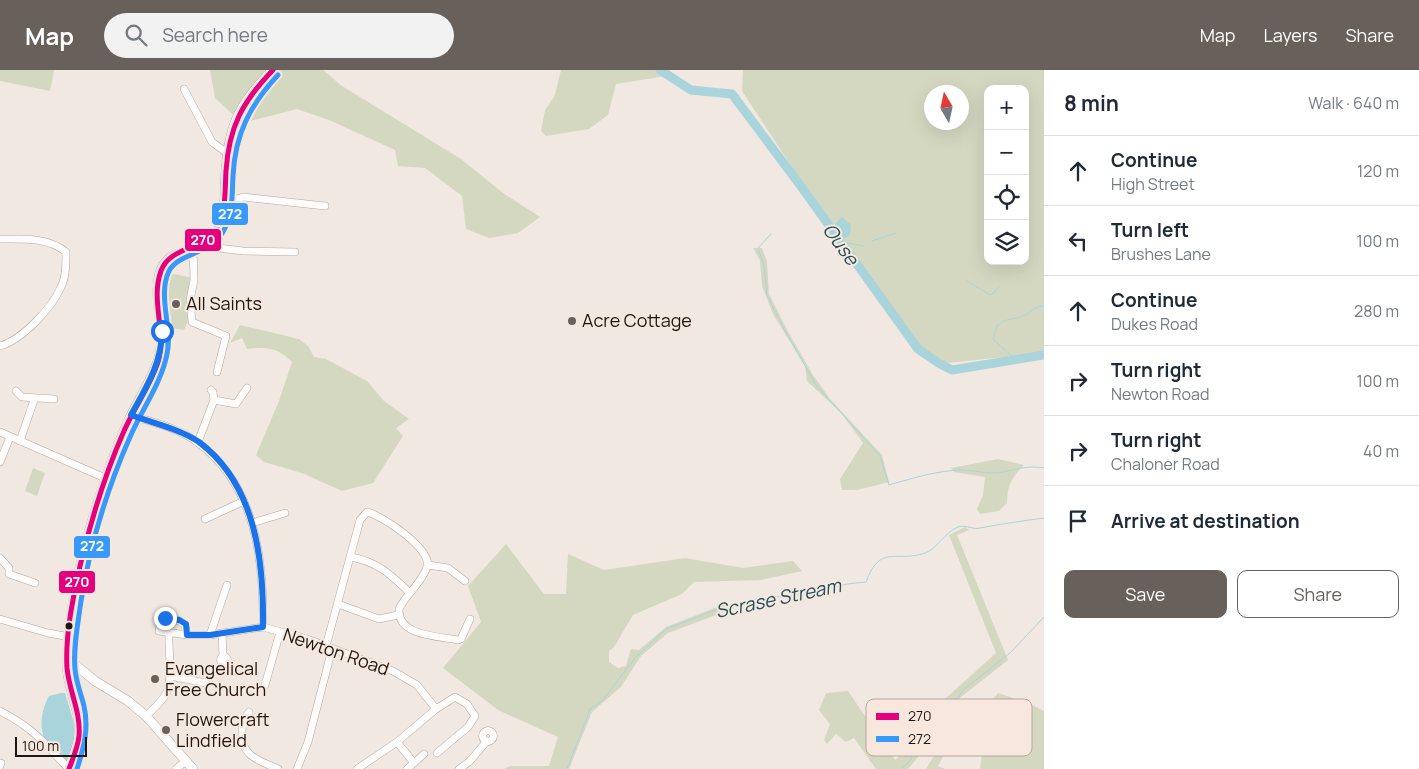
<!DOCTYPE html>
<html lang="en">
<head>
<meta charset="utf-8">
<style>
  body { margin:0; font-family:Manrope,sans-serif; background:#f2f2f3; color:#1f2937 }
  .controls { position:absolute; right:15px; top:15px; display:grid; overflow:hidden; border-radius:10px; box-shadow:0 5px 20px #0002 }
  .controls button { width:45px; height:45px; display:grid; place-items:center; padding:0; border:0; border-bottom:1px solid #e0e1e3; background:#fff; color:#1f2937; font:25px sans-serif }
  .compass { position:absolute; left:924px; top:15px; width:45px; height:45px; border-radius:50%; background:#fff; box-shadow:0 5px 20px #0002; rotate:351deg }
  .scale { position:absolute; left:15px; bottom:12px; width:72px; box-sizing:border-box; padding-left:5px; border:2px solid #1c1713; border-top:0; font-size:14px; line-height:18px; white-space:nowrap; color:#1c1713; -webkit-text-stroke:4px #f7e7dc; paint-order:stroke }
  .stop { position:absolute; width:15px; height:15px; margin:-11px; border:4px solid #1a73e8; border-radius:50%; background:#fff }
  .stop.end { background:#1a73e8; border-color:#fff; box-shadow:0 1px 5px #0008 }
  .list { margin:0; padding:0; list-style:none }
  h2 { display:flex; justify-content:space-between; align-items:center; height:65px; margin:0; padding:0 20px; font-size:21px }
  h2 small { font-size:16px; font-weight:400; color:#747a83 }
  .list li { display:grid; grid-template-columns:32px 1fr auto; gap:15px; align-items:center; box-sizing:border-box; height:70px; padding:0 20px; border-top:1px solid #e0e1e3 }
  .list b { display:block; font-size:19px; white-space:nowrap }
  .list p { margin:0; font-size:16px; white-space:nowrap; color:#747a83 }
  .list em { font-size:16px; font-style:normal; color:#747a83 }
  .actions { display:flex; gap:10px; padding:15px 20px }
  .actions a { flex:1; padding:11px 0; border:1px solid #67605b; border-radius:10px; text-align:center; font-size:18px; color:#67605b }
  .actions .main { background:#67605b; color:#fff }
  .icon { flex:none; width:28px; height:28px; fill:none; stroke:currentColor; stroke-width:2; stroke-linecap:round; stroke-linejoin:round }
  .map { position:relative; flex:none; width:1044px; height:699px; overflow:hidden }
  header { display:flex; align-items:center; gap:30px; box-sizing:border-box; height:70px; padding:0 25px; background:#67605b; color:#fff }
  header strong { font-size:24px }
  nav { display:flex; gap:28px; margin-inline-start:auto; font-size:18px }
  .search { width:350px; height:45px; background:#f2f2f3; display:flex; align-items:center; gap:12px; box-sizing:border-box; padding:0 18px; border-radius:28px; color:#747a83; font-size:19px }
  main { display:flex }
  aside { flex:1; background:#fff }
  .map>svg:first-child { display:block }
</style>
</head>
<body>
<header>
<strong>Map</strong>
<div class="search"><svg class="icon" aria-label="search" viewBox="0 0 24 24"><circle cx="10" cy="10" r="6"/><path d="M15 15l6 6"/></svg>Search here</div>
<nav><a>Map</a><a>Layers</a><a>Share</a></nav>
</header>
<main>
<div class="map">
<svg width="1044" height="699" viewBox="0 0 1044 699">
  <rect width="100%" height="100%" fill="#f1e8e2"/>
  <!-- green -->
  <g fill="#d4d8c1" fill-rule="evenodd">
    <path d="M0 0H54L50 21 0 11Z"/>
    <path d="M210 0H323L342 16 461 89 503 123 540 147 518 163 489 168 466 159 462 126 425 98 398 96 395 80 329 50 297 39 242 53 215 28Z"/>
    <path d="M561 0H662L666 6 616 14 608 45 589 59 546 66 541 61 545 40 555 25Z"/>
    <path d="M743 0H1044V283L946 293 936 289 918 277 869 214 742 21ZM988 19H1025V191H988ZM932 22H962V52H932Z"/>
    <path d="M753 178H762L767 192 769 224 786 258 813 305 830 329 882 385 889 412 857 420H842L840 409 863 373 842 344 807 311 805 296 773 244 762 216 760 190Z"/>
    <path d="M165 202 193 208 190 246 184 260 164 257 162 220Z"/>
    <path d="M240 255 299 269 308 276 314 287 326 289 367 311 384 331 409 349 396 358 403 366 373 413 342 421 302 403 264 392 256 385 279 331 292 292C276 277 268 277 247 279L242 268 230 273Z"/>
    <path d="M998 389 1024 395C1012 407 1007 415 1007 433L999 441 980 444 977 439 983 425 985 407 954 402 951 398Z"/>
    <path d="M33 398 45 403 37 426 25 421Z"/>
    <path d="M965 457 969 460 957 465 1008 590 933 649 918 687 908 699H876L854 668 846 672 836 664 827 674 824 670 830 654 819 640 826 623 848 621 895 690 916 671 926 646 996 583 949 465Z"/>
    <path d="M506 474 544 524H566L568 484 604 500 685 488 743 498 793 491 802 501 761 510 694 512 682 524 633 545 614 577 609 581V592L618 598 626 596 631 579 639 580 666 557 722 535 735 538 668 563 641 586 621 617 592 642 569 699H504L510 696H549L558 667 498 640 443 598 481 552 468 516Z"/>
    <path d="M998 623 1028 633 1044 641V699H980L982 684 954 677Z"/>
    <path d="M939 678 946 680 938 696 945 699H926Z"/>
  </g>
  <!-- water -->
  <g fill="#aad4dc">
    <path d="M842 147 851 155 850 164 846 168 836 163 835 154Z"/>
    <path d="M61 623H65C74 655 81 660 66 694L44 668C39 655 42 638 49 626Z"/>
  </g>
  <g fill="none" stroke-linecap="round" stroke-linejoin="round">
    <!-- stream -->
    <g stroke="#aad4dc" stroke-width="1">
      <path d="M771 164 758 178 764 196 767 225 785 261 816 315 880 386 889 415C913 408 936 401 960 400 974 400 990 405 1003 402 1018 399 1028 395 1044 398"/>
      <path d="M840 171 863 176"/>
      <path d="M872 171 896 163"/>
      <path d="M967 211 990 225 993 224 999 216"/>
      <path d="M1015 289 993 269 997 256C1010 246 1011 251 1023 246 1031 243 1034 236 1044 236"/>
      <path d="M567 699 590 639 602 631 635 588 666 559 721 538 756 529 816 523 847 514 866 512C880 473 897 493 925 483 937 479 945 462 958 457 966 454 972 460 980 458 1001 454 1022 451 1044 448"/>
      <path d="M901 699 910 691 926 657 953 638 962 621 1010 583 1044 547"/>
    </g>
    <!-- river -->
    <path stroke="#aad4dc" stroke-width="9" d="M660 0 691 20 732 24 800 115 918 279 940 294 952 300 1044 285"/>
    <defs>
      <g id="minor">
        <path d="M184 19 212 72 227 83"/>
        <path d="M224 141 234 130 243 127 325 136"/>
        <path d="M0 169C22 169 48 167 66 182 66 194 66 207 61 217 52 238 22 270 0 276"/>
        <path d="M201 176 243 181 295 182"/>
        <path d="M193 179 194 210 190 230 192 252 226 266 217 302"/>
        <path d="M16 321 22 327 54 329"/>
        <path d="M214 330 236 334 247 318"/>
        <path d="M131 345C153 353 180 358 198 373 256 415 264 491 263 557"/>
        <path d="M0 362 105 408"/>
        <path d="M20 371 34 330"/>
        <path d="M198 372 214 330 213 322 211 320"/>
        <path d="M0 392 10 367"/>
        <path d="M205 449 244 431"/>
        <path d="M252 453 285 443"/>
        <path d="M351 487C378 492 390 504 409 522"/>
        <path d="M0 488 9 498V504L35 513"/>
        <path d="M428 495 448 498 465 511"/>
        <path d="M338 534 379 549 398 545"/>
        <path d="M0 549 48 563 70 567"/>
        <path d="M222 563 223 586"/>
        <path d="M187 565 185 555C178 549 169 546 161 550L159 561 187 565H210L263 557 307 569 393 601 417 615 436 639"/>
        <path d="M210 565 227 515"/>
        <path d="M326 576 360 450 367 442C381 445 433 479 427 497 422 513 406 524 399 539 397 566 438 566 458 570L461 569 470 549"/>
        <circle cx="224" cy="590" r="3.5"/>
        <path d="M170 606 206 613"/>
        <path d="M265 615 280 562"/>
        <path d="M0 641C35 659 43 672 69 699"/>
        <path d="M249 642C243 649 242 655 242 664 241 686 260 691 278 699"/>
        <path d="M146 646C153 639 163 631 167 622 173 606 168 580 169 563"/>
        <circle cx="488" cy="666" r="5.5"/>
        <path d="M397 672 414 693"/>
        <path d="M0 696 1 693"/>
        <path d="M176 699 186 691"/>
        <path d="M297 699 308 672 332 579"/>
        <path d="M357 699 397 672 436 639 455 627 467 634 475 646 468 657 437 683"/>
        <path d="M407 699 424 684"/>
        <path d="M459 699 469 692 487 671"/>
      </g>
      <g id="major">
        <path d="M67 591 72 592 95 611 128 631 146 646 193 699"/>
        <path d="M69 699C72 689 78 677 79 666 82 640 66 617 67 591 69 549 77 505 88 466 99 426 112 387 129 350 138 330 151 312 158 291 168 262 151 229 161 200 171 173 212 187 223 143 226 130 225 114 226 101 229 54 240 33 273 0"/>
      </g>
    </defs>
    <!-- minor casing -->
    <use href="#minor" stroke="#afa8a4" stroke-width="8"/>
    <!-- major casing -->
    <use href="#major" stroke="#afa8a4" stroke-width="10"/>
    <!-- minor -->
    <use href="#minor" stroke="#fdfcfb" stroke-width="7"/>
    <!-- major -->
    <use href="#major" stroke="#fdfcfb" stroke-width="9"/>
    <defs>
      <path id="bus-1" d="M69 699C73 688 78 677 79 666 81 642 69 621 67 598 65 565 73 528 80 496 91 450 105 404 124 361 134 338 150 316 158 292 167 262 150 230 161 201 170 175 208 181 220 151 226 135 225 118 226 101 229 57 242 32 273 0"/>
      <path id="bus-2" d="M77 699C84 677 89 659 84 636 81 624 76 612 75 599 73 577 78 553 81 531 90 475 107 419 130 367 142 339 161 314 167 284 173 258 157 226 169 201 179 182 213 185 225 158 233 141 232 124 233 106 235 64 250 35 278 5"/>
    </defs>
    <!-- bus-1 casing -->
    <use href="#bus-1" stroke="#f7e7dc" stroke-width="9"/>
    <!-- bus-2 casing -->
    <use href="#bus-2" stroke="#f7e7dc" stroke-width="9"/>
    <!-- bus-1 -->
    <use href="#bus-1" stroke="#e5007d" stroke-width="5"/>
    <!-- bus-2 -->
    <use href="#bus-2" stroke="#3799fb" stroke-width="5"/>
  </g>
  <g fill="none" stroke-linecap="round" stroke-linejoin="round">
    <!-- route -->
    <path stroke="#1a73e8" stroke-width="6" d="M162 261C162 293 146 318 131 345 153 353 180 359 199 372 256 415 264 491 263 557L210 565H187L186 554 179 550 165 548"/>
  </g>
  <!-- markers -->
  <g fill="#67605b" stroke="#f7e7dc" stroke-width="2">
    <circle cx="176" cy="234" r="5"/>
    <circle cx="572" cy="251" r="5"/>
    <circle cx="155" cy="609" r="5"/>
    <circle cx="166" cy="660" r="5"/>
  </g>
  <circle fill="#1c1713" stroke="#f7e7dc" stroke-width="2" cx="69" cy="556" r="4.5"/>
  <g text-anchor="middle" stroke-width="4" stroke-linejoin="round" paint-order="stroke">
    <!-- poi labels -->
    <g font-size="18" fill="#1c1713" stroke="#f7e7dc" text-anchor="start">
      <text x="186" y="240">All Saints</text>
      <text x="582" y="257">Acre Cottage</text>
      <text x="165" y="605">Evangelical<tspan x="165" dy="21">Free Church</tspan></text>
      <text x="176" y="656">Flowercraft<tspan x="176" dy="21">Lindfield</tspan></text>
    </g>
    <!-- street labels -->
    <g font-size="18" fill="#1c1713" stroke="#f7e7dc">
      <text transform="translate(336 582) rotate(19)" y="6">Newton Road</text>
    </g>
    <!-- water labels -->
    <g font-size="19" font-style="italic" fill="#1c525d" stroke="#f7e7dc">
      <text transform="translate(841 174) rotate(54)" y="7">Ouse</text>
      <text transform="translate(778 528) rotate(-12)" y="7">Scrase Stream</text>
    </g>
  </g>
  <!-- legend -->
  <rect x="866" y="629" width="166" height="57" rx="8" fill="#f7e7dc" stroke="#b5a9a0" stroke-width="1"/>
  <rect x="876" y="643" width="23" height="7" fill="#e5007d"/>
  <rect x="876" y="666" width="23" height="6" fill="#3799fb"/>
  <g font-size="14" fill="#1c1713">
    <text x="908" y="651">270</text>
    <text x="908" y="674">272</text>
  </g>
  <g stroke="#f7e7dc" stroke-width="2">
    <rect x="211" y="132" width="38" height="24" rx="5" fill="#3799fb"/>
    <rect x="184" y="158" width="38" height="24" rx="5" fill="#e5007d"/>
    <rect x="73" y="465" width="38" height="24" rx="5" fill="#3799fb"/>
    <rect x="58" y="500" width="38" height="24" rx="5" fill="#e5007d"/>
  </g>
  <g font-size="14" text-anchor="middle" font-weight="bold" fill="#fff">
    <text x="230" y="149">272</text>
    <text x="203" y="175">270</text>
    <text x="92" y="481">272</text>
    <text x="77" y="517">270</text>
  </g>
</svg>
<div class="controls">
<button>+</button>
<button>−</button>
<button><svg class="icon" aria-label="locate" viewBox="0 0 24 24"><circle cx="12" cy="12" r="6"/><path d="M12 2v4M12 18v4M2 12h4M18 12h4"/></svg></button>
<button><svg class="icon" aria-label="layers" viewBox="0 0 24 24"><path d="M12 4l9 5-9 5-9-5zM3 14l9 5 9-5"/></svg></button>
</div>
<svg class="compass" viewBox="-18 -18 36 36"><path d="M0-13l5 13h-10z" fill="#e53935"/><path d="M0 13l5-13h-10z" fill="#747a83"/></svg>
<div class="scale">100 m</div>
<div class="stop" style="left:162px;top:261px"></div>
<div class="stop end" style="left:165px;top:548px"></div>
</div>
<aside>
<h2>8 min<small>Walk · 640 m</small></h2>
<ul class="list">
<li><svg class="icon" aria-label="ahead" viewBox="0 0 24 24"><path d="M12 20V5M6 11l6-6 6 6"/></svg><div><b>Continue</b><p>High Street</p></div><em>120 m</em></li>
<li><svg class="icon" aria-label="left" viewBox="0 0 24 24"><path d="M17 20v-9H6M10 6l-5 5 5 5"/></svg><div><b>Turn left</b><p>Brushes Lane</p></div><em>100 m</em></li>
<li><svg class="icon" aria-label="ahead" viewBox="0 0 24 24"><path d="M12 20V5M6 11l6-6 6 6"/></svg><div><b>Continue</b><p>Dukes Road</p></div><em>280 m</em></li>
<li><svg class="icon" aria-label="right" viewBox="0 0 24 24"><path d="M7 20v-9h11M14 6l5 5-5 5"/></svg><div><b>Turn right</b><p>Newton Road</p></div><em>100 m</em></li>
<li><svg class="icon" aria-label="right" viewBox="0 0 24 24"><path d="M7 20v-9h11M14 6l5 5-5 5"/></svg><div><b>Turn right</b><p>Chaloner Road</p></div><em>40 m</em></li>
<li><svg class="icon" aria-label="arrive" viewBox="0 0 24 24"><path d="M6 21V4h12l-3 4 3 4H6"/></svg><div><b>Arrive at destination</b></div></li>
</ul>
<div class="actions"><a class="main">Save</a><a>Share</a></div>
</aside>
</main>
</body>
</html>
